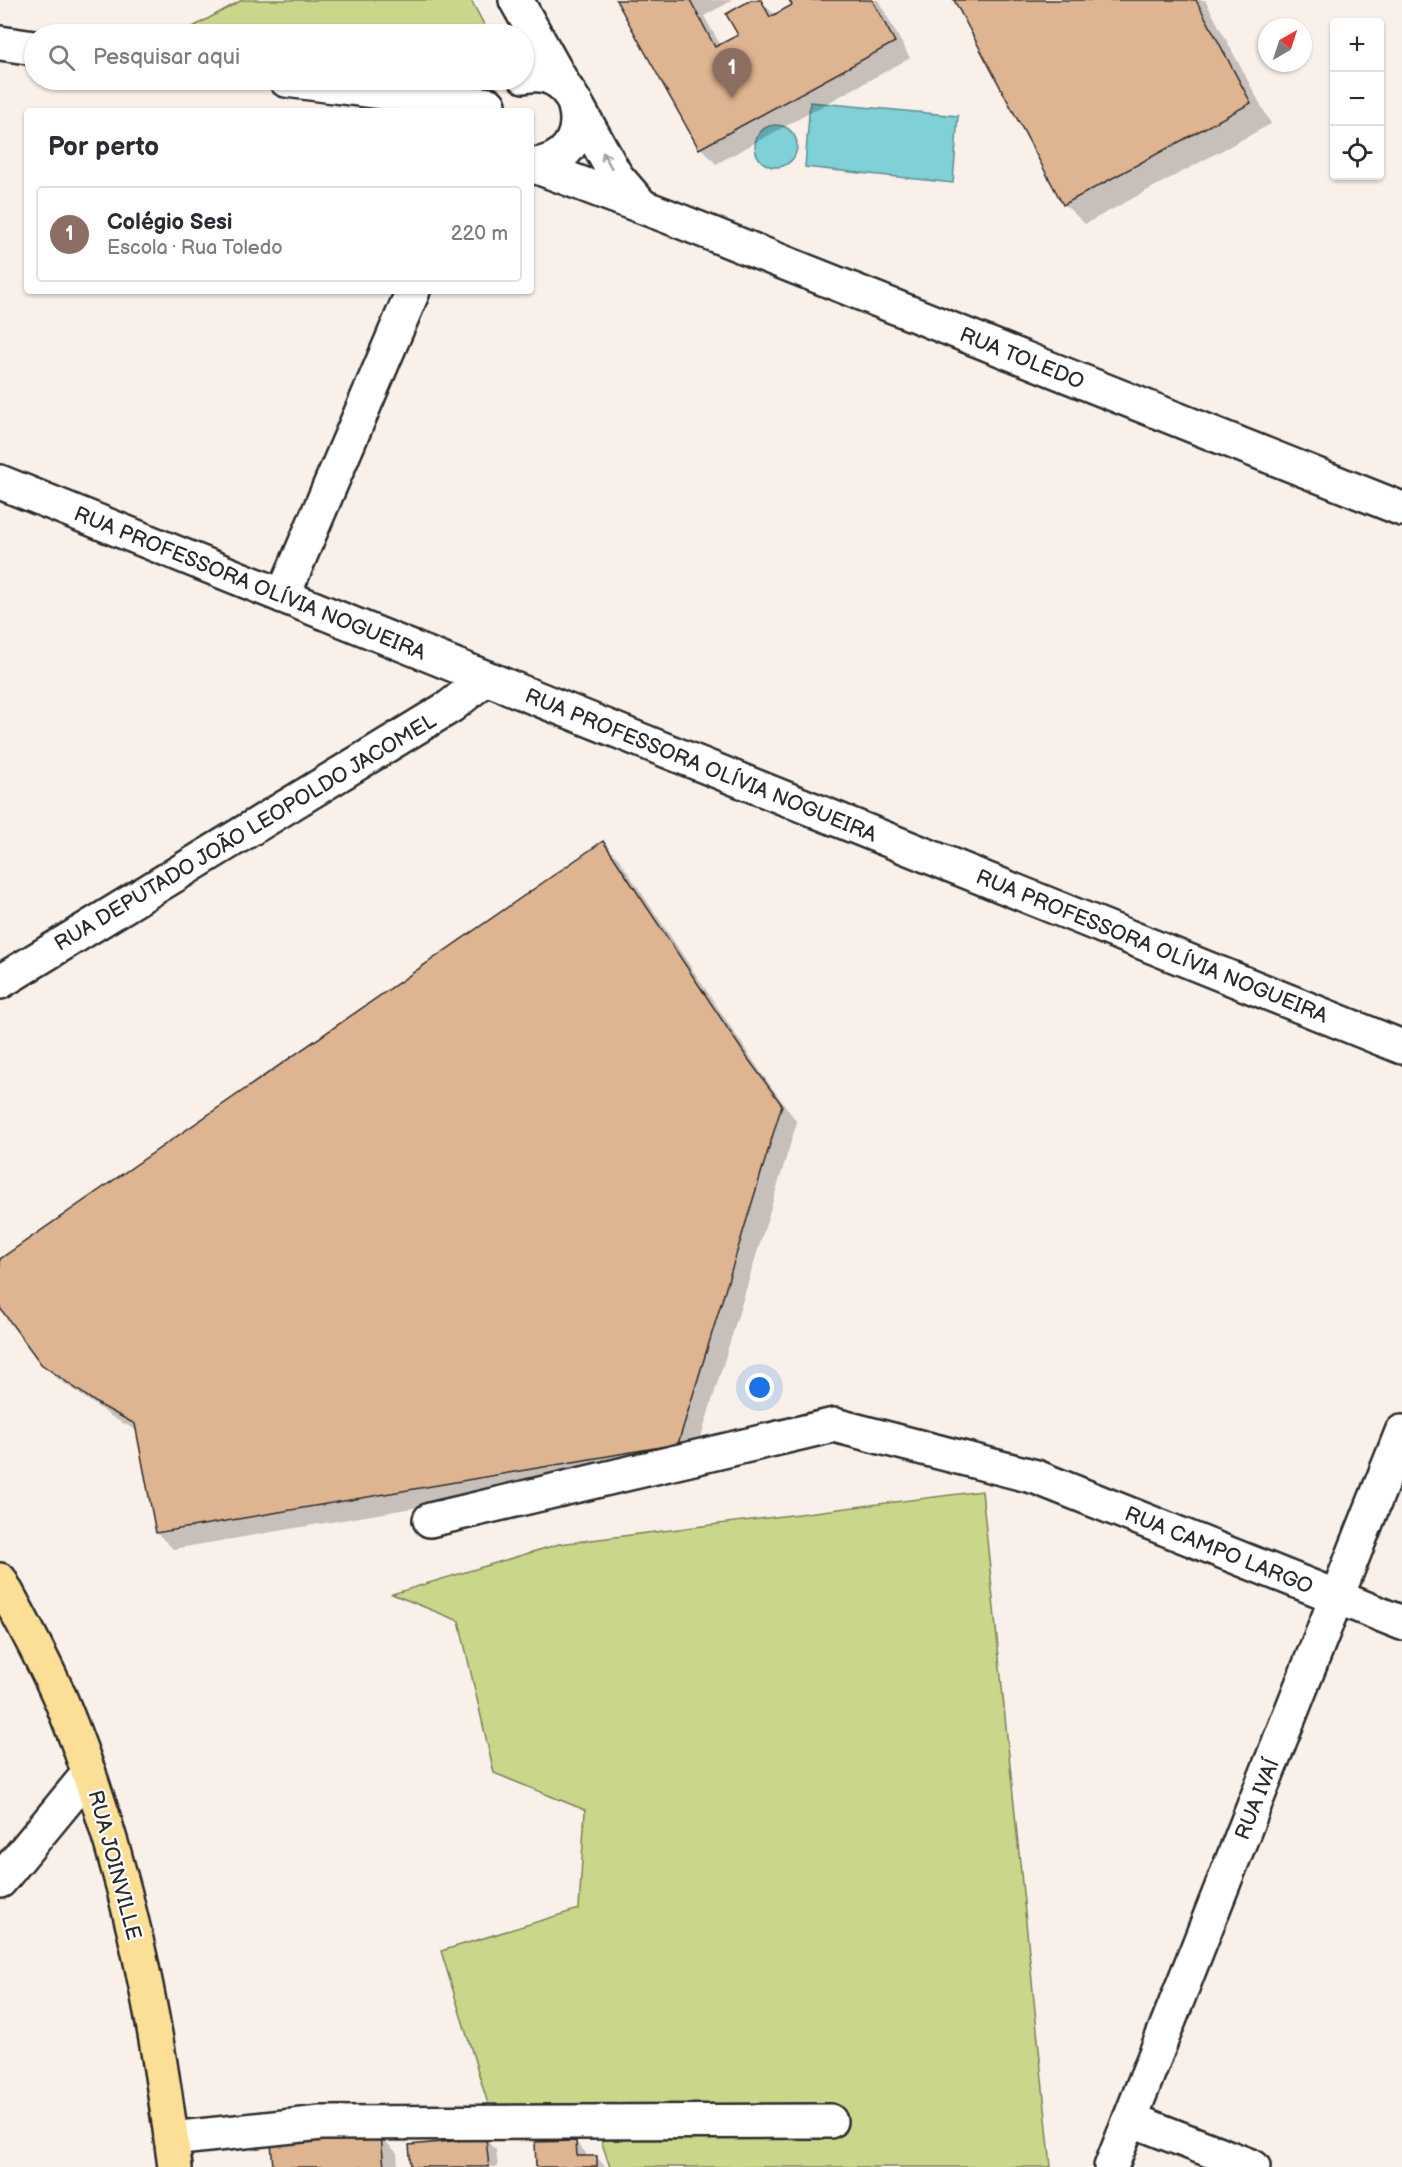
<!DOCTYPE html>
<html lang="pt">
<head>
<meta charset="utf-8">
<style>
  body { margin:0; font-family:"Balsamiq Sans",sans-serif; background:#f7f7f7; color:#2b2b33 }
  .controls { position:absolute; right:18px; top:18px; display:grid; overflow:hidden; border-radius:6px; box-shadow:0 2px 4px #0004 }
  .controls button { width:54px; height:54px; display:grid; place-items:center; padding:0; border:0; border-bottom:2px solid #e1e1e2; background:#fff; color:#2b2b33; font:30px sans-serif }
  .compass { position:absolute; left:1258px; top:18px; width:54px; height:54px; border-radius:50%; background:#fff; box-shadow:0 2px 4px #0004; rotate:39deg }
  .you { position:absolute; left:760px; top:1388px; width:21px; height:21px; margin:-15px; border:4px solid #fff; border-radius:50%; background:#1a73e8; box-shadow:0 0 0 9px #1a73e833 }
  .badge { display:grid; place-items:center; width:39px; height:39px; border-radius:50%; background:#2b2b2b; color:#fff; font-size:20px; font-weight:700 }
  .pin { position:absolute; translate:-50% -50px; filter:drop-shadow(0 2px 3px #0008) }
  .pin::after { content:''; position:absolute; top:32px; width:21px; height:18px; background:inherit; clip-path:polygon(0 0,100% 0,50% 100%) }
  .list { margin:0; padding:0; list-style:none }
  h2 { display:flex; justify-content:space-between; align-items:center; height:78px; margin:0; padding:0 24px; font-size:26px }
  h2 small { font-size:20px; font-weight:400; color:#7c7c81 }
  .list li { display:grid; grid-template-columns:39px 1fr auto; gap:18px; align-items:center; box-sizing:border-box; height:96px; margin:0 12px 12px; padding:0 12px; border:2px solid #e1e1e2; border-radius:6px }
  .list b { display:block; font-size:22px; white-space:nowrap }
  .list p { margin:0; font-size:20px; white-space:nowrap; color:#7c7c81 }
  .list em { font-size:20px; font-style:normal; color:#7c7c81 }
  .icon { flex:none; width:33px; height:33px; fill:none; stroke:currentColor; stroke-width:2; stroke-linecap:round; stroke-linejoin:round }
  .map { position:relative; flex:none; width:1402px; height:2167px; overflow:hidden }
  .search { position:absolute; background:#fff; box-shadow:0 2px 4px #0004; left:24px; top:24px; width:510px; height:66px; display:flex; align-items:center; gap:15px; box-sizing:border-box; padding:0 21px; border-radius:33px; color:#7c7c81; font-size:22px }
  .panel { position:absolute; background:#fff; box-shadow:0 2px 4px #0004; left:24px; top:108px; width:510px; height:186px; border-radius:6px }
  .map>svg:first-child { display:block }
</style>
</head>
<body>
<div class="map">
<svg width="1402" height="2167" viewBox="0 0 1402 2167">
  <rect width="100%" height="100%" fill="#f9f0e9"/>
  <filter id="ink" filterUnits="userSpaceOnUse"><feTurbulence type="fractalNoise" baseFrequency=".0167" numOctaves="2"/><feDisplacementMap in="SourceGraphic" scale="12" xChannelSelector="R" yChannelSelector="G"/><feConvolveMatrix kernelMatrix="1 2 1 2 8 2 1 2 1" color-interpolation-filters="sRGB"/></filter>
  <g filter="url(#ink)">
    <!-- green -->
    <g fill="#cad689" stroke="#7a805a" stroke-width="1.5">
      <path d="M242 0H471L489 34H180Z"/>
      <path d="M982 1491 1051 2167H610L593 2116 492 2117 441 1951 579 1909 585 1810 494 1773 459 1621 392 1594 559 1544Z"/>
    </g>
    <!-- water -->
    <g fill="#7fd0d7" stroke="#5d8e92" stroke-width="1.5">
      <path d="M810 102 958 116 953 183 805 167Z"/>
      <circle cx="776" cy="146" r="21"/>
    </g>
    <!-- shadow -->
    <g fill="#0003">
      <path d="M618 0H733L704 16 721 46 740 36 755 0H760L775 15 794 6 791 0H878L910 58 716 164 701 148Z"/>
      <path d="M956 0H1205L1271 124 1085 224 1064 204Z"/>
      <path d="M603 843 619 859 762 1074 797 1122 694 1460 173 1549 157 1533 138 1431 115 1419 58 1379 42 1363 0 1306V1261Z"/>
      <path d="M381 2137 397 2153 398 2167H274Z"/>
      <path d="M485 2140 496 2150 498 2167H412Z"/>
      <path d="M576 2142 586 2153V2157H596L606 2167H537Z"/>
    </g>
    <!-- building -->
    <g fill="#dfb490" stroke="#2b2b2b" stroke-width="1.5">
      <path d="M616 0H690L715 47 738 35 726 14 751 0H761L770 17 792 5 789 0H872L895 42 699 149Z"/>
      <path d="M954 0H1196L1251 103 1063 205Z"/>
      <path d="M603 841 746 1056 782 1105 678 1444 156 1533 135 1424 98 1404 41 1364 0 1308V1259Z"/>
      <path d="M381 2136 384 2167H273L271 2142Z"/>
      <path d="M486 2138 489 2167H411L409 2145Z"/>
      <path d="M576 2141 577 2156H597V2167H536L535 2142Z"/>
    </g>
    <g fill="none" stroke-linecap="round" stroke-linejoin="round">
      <defs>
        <g id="minor">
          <path d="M516 0 567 91"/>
          <path d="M0 43 34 48"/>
          <path d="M524 76C585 62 601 162 531 165"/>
          <path d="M286 80 489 105"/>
          <path d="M575 102 616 176 641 205"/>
          <path d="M532 165 667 216 1402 509"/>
          <path d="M0 482 1402 1047"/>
          <path d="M283 596 413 291"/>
          <path d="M0 982 451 706 486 678"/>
          <path d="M430 1520 834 1425 1036 1477 1402 1623"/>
          <path d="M0 1881 89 1773"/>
          <path d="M1130 2119 1253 2167"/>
          <path d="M171 2139 321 2123 830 2121"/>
          <path d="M1111 2167 1402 1432"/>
        </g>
        <path id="major" d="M0 1580C22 1621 45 1662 63 1705 124 1853 155 2009 175 2167"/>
      </defs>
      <!-- minor casing -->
      <use href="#minor" stroke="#2b2b2b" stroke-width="38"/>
      <!-- major casing -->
      <use href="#major" stroke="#2b2b2b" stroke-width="38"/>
      <!-- minor -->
      <use href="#minor" stroke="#fff" stroke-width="33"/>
      <!-- major -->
      <use href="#major" stroke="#fbdf96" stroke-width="33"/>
    </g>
    <!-- one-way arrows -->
    <defs><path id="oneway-shaft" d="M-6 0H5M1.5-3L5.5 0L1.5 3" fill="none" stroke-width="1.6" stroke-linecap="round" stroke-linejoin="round" transform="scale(1.5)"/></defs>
    <use stroke="#a0a0a0" href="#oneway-shaft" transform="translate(607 160) rotate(-119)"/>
  </g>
  <g text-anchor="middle" stroke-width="4.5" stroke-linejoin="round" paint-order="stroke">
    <!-- street labels -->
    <g font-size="21" fill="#2b2b2b" stroke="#fff">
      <text transform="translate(1022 358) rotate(22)" y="7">RUA TOLEDO</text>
      <text transform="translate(250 583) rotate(22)" y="7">RUA PROFESSORA OLÍVIA NOGUEIRA</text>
      <text transform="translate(701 765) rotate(22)" y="7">RUA PROFESSORA OLÍVIA NOGUEIRA</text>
      <text transform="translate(245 832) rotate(-31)" y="7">RUA DEPUTADO JOÃO LEOPOLDO JACOMEL</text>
      <text transform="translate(1152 946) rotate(22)" y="7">RUA PROFESSORA OLÍVIA NOGUEIRA</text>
      <text transform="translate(1219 1550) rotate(22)" y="7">RUA CAMPO LARGO</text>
      <text transform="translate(1257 1799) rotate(-68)" y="7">RUA IVAÍ</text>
      <text transform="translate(115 1865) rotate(75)" y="7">RUA JOINVILLE</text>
    </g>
  </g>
</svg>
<div class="controls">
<button>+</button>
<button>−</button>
<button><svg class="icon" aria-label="locate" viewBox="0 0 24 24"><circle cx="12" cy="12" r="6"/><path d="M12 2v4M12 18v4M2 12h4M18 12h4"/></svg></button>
</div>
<svg class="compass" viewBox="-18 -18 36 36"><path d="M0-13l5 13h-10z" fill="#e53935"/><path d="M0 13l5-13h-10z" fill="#7c7c81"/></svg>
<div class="you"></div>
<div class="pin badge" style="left:732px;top:98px;background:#8d6e63">1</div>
<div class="search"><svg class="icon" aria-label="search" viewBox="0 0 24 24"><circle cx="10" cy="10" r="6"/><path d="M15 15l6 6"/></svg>Pesquisar aqui</div>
<section class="panel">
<h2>Por perto<small></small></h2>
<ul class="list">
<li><span class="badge" style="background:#8d6e63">1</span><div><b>Colégio Sesi</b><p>Escola · Rua Toledo</p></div><em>220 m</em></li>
</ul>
</section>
</div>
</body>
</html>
